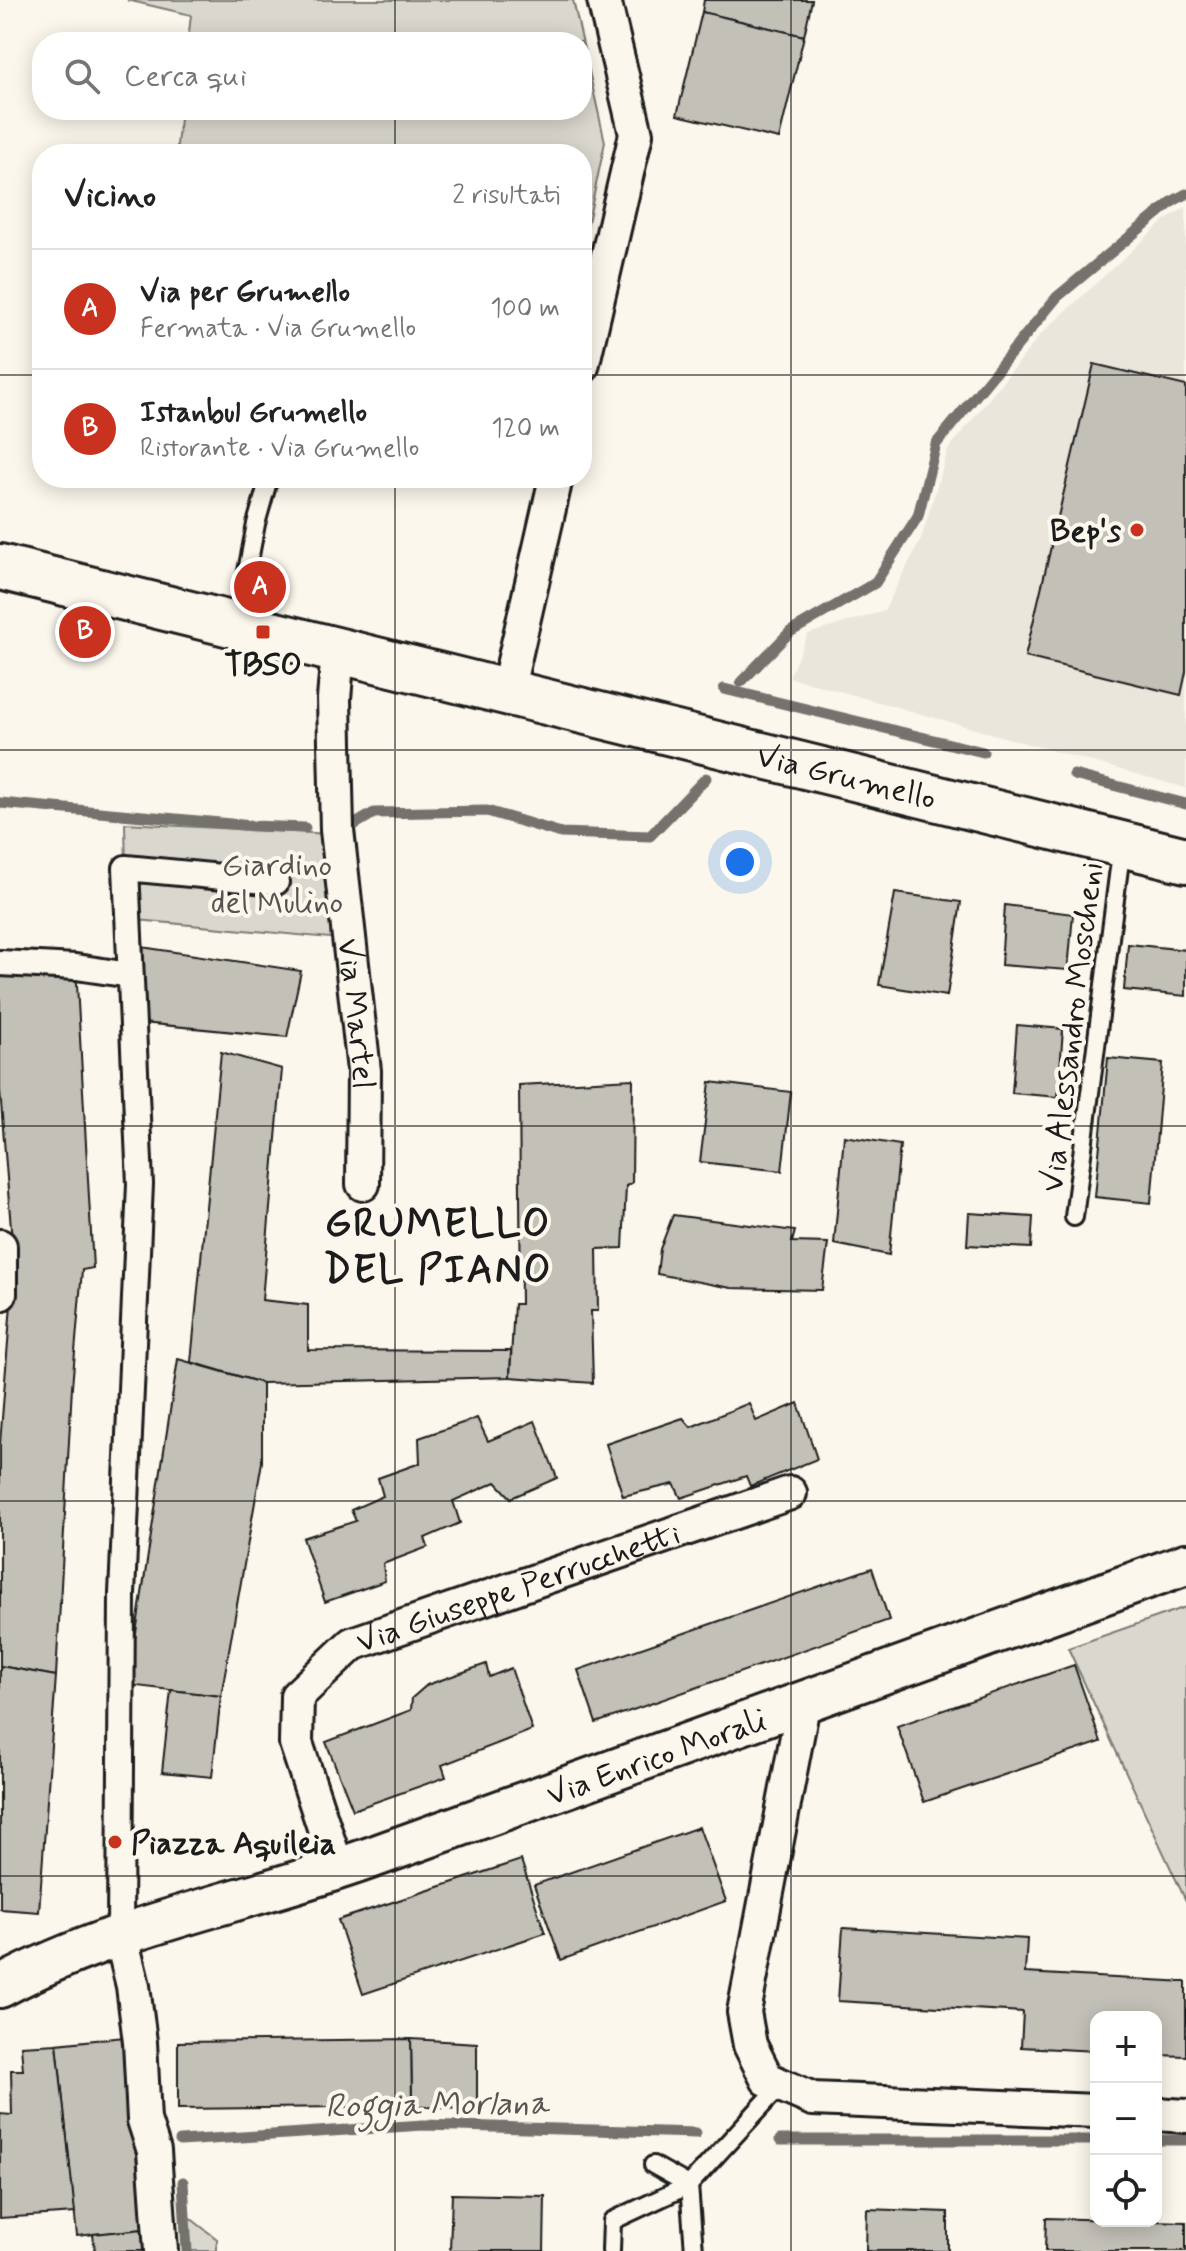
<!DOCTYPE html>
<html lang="it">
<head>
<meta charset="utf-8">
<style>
  body { margin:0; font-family:Mynerve,sans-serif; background:#f2f2f2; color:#222 }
  .controls { position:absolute; right:24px; bottom:24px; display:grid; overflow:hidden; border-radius:16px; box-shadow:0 4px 20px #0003 }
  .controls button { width:72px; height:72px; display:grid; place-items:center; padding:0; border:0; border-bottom:2px solid #e0e0e0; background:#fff; color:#222; font:40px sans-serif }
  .you { position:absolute; left:740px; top:862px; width:28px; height:28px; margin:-20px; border:6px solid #fff; border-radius:50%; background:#1a73e8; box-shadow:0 0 0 12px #1a73e833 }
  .badge { display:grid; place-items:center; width:52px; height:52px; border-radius:50%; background:#c8321e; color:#fff; font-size:26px; font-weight:700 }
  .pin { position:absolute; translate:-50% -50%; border:4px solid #fff; box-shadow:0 2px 8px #0006 }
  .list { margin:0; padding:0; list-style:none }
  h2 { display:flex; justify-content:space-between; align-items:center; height:104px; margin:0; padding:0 32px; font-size:34px }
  h2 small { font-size:26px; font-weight:400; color:#767676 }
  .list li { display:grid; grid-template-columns:52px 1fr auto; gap:24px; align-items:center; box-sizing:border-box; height:120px; padding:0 32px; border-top:2px solid #e0e0e0 }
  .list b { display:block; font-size:30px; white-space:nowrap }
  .list p { margin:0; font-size:26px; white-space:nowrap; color:#767676 }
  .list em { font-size:26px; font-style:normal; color:#767676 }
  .icon { flex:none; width:44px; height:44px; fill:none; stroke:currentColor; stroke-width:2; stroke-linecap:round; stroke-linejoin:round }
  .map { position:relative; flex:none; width:1186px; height:2251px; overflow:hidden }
  .search { position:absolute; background:#fff; box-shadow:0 4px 20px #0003; left:32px; top:32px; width:560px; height:88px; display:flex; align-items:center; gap:20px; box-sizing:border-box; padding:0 28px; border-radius:32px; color:#767676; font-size:30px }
  .panel { position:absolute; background:#fff; box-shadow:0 4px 20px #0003; left:32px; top:144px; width:560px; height:344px; border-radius:32px }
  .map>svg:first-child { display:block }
</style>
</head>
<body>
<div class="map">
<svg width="1186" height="2251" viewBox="0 0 1186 2251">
  <rect width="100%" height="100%" fill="#fbf7ec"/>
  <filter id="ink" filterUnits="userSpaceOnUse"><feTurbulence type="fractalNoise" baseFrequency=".0125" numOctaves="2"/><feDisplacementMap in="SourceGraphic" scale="16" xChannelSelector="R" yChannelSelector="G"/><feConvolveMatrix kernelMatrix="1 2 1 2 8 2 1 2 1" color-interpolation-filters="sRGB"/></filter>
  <g filter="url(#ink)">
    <!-- built -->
    <path fill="#eae6dc" d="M1186 207V788L789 677 808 634 884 611 921 539 948 450 1041 334 1164 221Z"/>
    <!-- green -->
    <g fill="#dad7ce" stroke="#7b7a75" stroke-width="2">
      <path d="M127 0H573L605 142 582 251V154H176L181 110H582V42H188L191 15Z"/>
      <path d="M125 823 331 834 340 939 127 919Z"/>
      <path d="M1186 1607V1901L1068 1648Z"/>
      <path d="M185 2214 217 2239V2251H187Z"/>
    </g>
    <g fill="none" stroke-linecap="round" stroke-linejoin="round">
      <!-- stream -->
      <g stroke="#74726e" stroke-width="11">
        <path d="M741 682 790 632 875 583 918 516 936 444 1057 297 1173 201 1186 194"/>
        <path d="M724 689 983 752"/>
        <path d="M1074 775 1186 804"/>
        <path d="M0 803 253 826 305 828"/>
        <path d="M347 829 374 813 487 811 561 833 650 836 706 778"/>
        <path d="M780 2140H1096"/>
        <path d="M1156 2140H1186"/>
        <path d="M180 2141 423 2125 696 2133"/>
        <path d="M183 2182 187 2251"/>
      </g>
    </g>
    <!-- building -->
    <g fill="#c3c0b8" stroke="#1c1c1c" stroke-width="2">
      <path d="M704 0H812L804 36 702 12Z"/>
      <path d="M702 12 804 36 779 139 677 115Z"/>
      <path d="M1094 364 1186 386V672L1181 695 1025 657Z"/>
      <path d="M895 893 961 902 947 996 879 985Z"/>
      <path d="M1005 905 1073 914 1068 970 1001 965Z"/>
      <path d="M1128 944 1186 950V996L1124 990Z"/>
      <path d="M128 945 301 971 287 1037 132 1022Z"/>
      <path d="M0 964 76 967 93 1268 82 1270 72 1387 56 1676 0 1666V1444L14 1266 0 1090Z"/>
      <path d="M1017 1025 1063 1029 1058 1097 1012 1093Z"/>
      <path d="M221 1052 282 1069 262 1300 308 1305V1350L511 1351 510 1377 262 1383 191 1362Z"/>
      <path d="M1108 1058 1163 1063 1151 1203 1095 1197Z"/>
      <path d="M633 1079 632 1183 626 1186 623 1248 597 1249 598 1311H591L593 1383 510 1377 514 1304H521L519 1085Z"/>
      <path d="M710 1082 791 1092 782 1171 700 1162Z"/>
      <path d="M844 1136 900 1145 889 1255 834 1244Z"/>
      <path d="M969 1213 1033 1217 1031 1248 967 1245Z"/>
      <path d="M673 1215 795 1231 792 1242 828 1243 822 1290 731 1288 657 1274 660 1249Z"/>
      <path d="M178 1359 262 1383V1462L221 1696 128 1685Z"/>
      <path d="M749 1403 756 1421 798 1403 817 1459 750 1486 746 1476 681 1498 674 1484 623 1496 606 1444 683 1418 691 1427Z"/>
      <path d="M477 1418 488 1441 535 1421 557 1478 511 1498 496 1482 453 1501 460 1523 425 1538 428 1547 383 1564 385 1581 325 1602 303 1538 356 1521 351 1510 383 1496 378 1478 420 1463 419 1438Z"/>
      <path d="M872 1568 889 1620 596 1723 578 1670Z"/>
      <path d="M486 1664 489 1677 511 1668 532 1730 442 1765 446 1777 353 1810 326 1742 411 1710 412 1698 427 1685Z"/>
      <path d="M1074 1665 1101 1742 924 1802 897 1726Z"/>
      <path d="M0 1666 56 1676 39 1912 0 1909Z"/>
      <path d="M171 1690 221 1696 212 1777 162 1772Z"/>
      <path d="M699 1827 726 1901 561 1960 534 1885Z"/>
      <path d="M521 1860 545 1933 363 1994 338 1920Z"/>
      <path d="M843 1928 1027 1939 1025 1973 1186 1982V2056L1156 2055V2017H1096V2051L1021 2047 1023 2012 838 2001Z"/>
      <path d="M124 2037 144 2229 77 2236 57 2044Z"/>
      <path d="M411 2039 477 2043V2110L412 2106Z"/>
      <path d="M411 2039 412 2106 178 2109V2042Z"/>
      <path d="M57 2044 75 2213 0 2218V2114L12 2115 11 2070H23L21 2046Z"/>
      <path d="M452 2194 545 2196 544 2251H450Z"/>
      <path d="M867 2209 948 2212V2251H866Z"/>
      <path d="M1046 2218 1186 2222V2251H1045Z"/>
      <path d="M144 2229 146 2251H95L93 2234Z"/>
    </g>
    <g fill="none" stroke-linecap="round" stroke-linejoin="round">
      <defs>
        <g id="service">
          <path d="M237 624 256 524 269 478"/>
          <path d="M1074 1217 1122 845"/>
          <path d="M653 2165 689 2185 694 2251"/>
          <path d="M611 2251 612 2221 689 2185 781 2085"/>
        </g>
        <g id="pedestrian">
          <path d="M0 963 76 967 130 975"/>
          <path d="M120 1933 122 1594 140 1184 126 868 276 882"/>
        </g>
        <g id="minor">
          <path d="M582 367 636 134 604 0"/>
          <path id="s1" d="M338 651 334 699 337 830 364 1071 363 1184"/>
          <path d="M507 692 556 478"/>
          <path d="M0 1246V1294"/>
          <path d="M803 1705 744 2012 750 2045 767 2079 813 2099 1096 2111"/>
          <path id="s2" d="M338 1870 296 1743 297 1696 352 1644 790 1493"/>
          <path d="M120 1933 133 1986 140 2042 144 2120 154 2151 161 2251"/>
          <path d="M1156 2114 1186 2116"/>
        </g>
        <g id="tertiary">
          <path id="s3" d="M0 1987C119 1923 245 1903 370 1858 643 1762 915 1664 1186 1564"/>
        </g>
        <g id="primary">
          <path id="s4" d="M0 567 1186 860"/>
        </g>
      </defs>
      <!-- service casing -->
      <use href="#service" stroke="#1c1c1c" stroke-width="22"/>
      <!-- pedestrian casing -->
      <use href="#pedestrian" stroke="#1c1c1c" stroke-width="30"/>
      <!-- minor casing -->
      <use href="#minor" stroke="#1c1c1c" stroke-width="38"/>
      <!-- tertiary casing -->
      <use href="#tertiary" stroke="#1c1c1c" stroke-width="46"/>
      <!-- primary casing -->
      <use href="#primary" stroke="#1c1c1c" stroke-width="50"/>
      <!-- service -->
      <use href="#service" stroke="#fbf7ec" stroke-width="16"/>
      <!-- pedestrian -->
      <use href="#pedestrian" stroke="#fbf7ec" stroke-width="24"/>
      <!-- minor -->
      <use href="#minor" stroke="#fbf7ec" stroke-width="32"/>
      <!-- tertiary -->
      <use href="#tertiary" stroke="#fbf7ec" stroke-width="40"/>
      <!-- primary -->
      <use href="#primary" stroke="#fbf7ec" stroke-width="44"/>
    </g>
  </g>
  <!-- grid -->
  <path fill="none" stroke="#1c1c1c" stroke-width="2" stroke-opacity="0.55" d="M395 0V42M791 0V2251M395 110V154M0 375H42M582 375H1186M395 478V2251M0 750H1186M0 1126H1186M0 1501H1186M0 1876H1186"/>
  <!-- markers -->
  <g fill="#c8321e" stroke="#fbf7ec" stroke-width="3">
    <circle cx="1137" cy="530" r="8"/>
    <rect x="255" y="624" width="16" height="16" rx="4"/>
    <circle cx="115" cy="1842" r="8"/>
  </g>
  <g text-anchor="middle" stroke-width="8" stroke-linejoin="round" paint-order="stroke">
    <!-- poi labels -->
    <g font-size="32" font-weight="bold" fill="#1c1c1c" stroke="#fbf7ec" text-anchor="end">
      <text x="1121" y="541">Bep's</text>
      <text x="263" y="675" text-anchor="middle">TBSO</text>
      <text x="131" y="1853" text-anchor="start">Piazza Aquileia</text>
    </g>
    <!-- street labels -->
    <g font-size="32" fill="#1c1c1c" stroke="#fbf7ec">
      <text dy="11" stroke="none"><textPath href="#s4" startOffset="872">Via Grumello</textPath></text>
      <text dy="11" stroke="none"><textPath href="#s1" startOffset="364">Via Martel</textPath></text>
      <text transform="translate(1071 1027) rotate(-83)" y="11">Via Alessandro Moscheni</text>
      <text dy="11" stroke="none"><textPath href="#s2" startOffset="432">Via Giuseppe Perrucchetti</textPath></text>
      <text dy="11" stroke="none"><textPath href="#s3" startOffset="696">Via Enrico Morali</textPath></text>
    </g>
    <!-- park labels -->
    <g font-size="32" fill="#555451" stroke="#fbf7ec">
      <text x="277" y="875">Giardino<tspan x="277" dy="37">del Mulino</tspan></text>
    </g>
    <!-- water labels -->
    <g font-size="34" font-style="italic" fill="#575653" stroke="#fbf7ec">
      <text transform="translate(437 2103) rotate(-1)" y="12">Roggia Morlana</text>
    </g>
    <!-- district labels -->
    <g font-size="40" font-weight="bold" letter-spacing="2" fill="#1c1c1c" stroke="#fbf7ec">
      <text x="438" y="1236">GRUMELLO<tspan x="438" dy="46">DEL PIANO</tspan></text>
    </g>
  </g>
</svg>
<div class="controls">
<button>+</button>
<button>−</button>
<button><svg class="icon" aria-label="locate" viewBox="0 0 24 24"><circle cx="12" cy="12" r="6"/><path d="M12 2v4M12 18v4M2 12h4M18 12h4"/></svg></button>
</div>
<div class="you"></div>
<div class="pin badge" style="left:260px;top:587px">A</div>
<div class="pin badge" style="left:85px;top:632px">B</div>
<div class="search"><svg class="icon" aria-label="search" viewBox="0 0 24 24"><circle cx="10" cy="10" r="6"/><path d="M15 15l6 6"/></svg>Cerca qui</div>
<section class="panel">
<h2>Vicino<small>2 risultati</small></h2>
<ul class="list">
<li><span class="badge">A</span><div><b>Via per Grumello</b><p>Fermata · Via Grumello</p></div><em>100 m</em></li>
<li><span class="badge">B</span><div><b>Istanbul Grumello</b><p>Ristorante · Via Grumello</p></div><em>120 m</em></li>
</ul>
</section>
</div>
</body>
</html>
